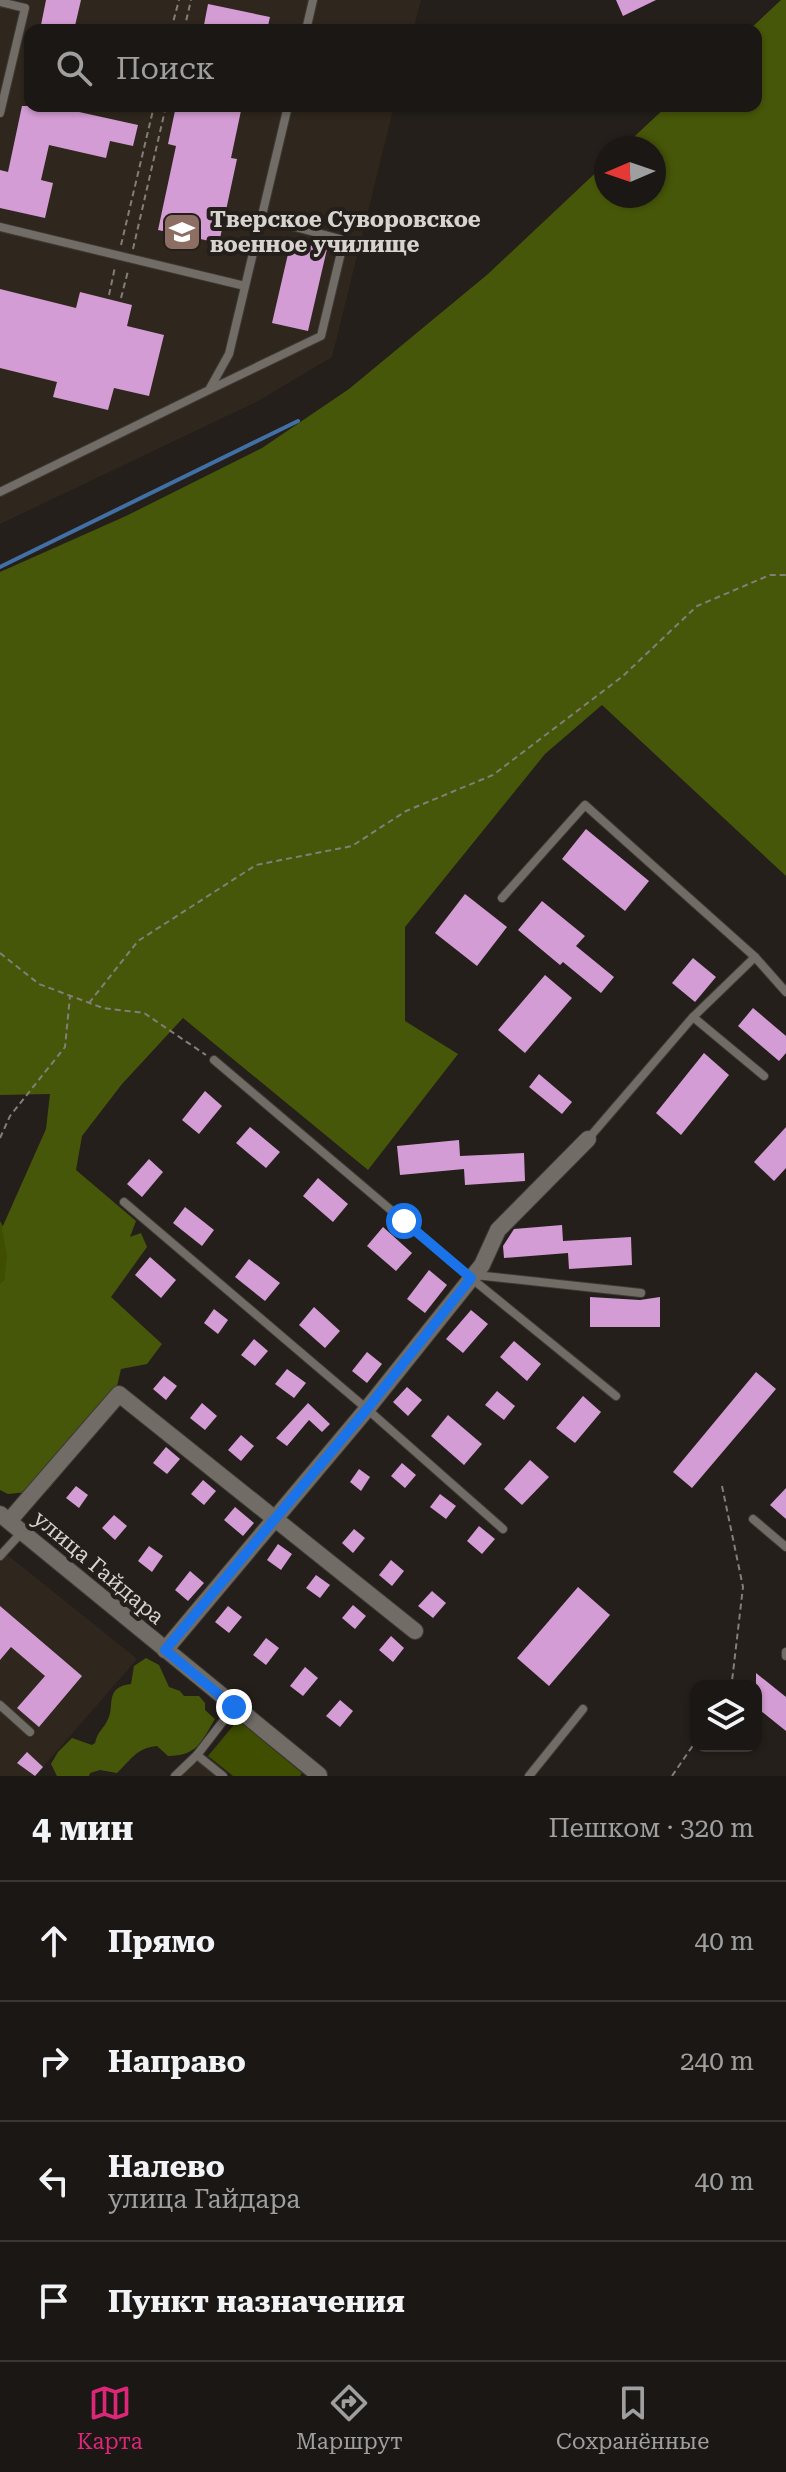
<!DOCTYPE html>
<html lang="ru">
<head>
<meta charset="utf-8">
<style>
  body { margin:0; font-family:"Roboto Serif",serif; background:#282422; color:#f1f3f6 }
  .controls { position:absolute; right:24px; bottom:24px; display:grid; overflow:hidden; border-radius:16px; box-shadow:0 2px 6px #0004 }
  .controls button { width:72px; height:72px; display:grid; place-items:center; padding:0; border:0; border-bottom:2px solid #393634; background:#1b1714; color:#f1f3f6; font:40px sans-serif }
  .compass { position:absolute; left:594px; top:136px; width:72px; height:72px; border-radius:50%; background:#1b1714; box-shadow:0 2px 6px #0004; rotate:268deg }
  .stop { position:absolute; width:24px; height:24px; margin:-18px; border:6px solid #1a73e8; border-radius:50%; background:#fff }
  .stop.end { background:#1a73e8; border-color:#fff; box-shadow:0 2px 8px #0008 }
  .list { margin:0; padding:0; list-style:none }
  h2 { display:flex; justify-content:space-between; align-items:center; height:104px; margin:0; padding:0 32px; font-size:34px }
  h2 small { font-size:26px; font-weight:400; color:#a09fa0 }
  .list li { display:grid; grid-template-columns:52px 1fr auto; gap:24px; align-items:center; box-sizing:border-box; height:120px; padding:0 32px; border-top:2px solid #393634 }
  .list b { display:block; font-size:30px; white-space:nowrap }
  .list p { margin:0; font-size:26px; white-space:nowrap; color:#a09fa0 }
  .list em { font-size:26px; font-style:normal; color:#a09fa0 }
  .icon { flex:none; width:44px; height:44px; fill:none; stroke:currentColor; stroke-width:2; stroke-linecap:round; stroke-linejoin:round }
  .map { position:relative; flex:none; width:786px; height:1776px; overflow:hidden }
  .search { position:absolute; background:#1b1714; box-shadow:0 2px 6px #0004; left:24px; right:24px; top:24px; height:88px; display:flex; align-items:center; gap:20px; box-sizing:border-box; padding:0 28px; border-radius:16px; color:#a09fa0; font-size:30px }
  .sheet { height:584px; background:#1b1714 }
  nav { display:flex; justify-content:space-around; align-items:center; box-sizing:border-box; height:112px; border-top:2px solid #393634; background:#1b1714; font-size:22px; color:#a09fa0 }
  nav a { display:grid; justify-items:center; gap:4px }
  nav .on { color:#db2777 }
  .map>svg:first-child { display:block }
</style>
</head>
<body>
<div class="map">
<svg width="786" height="1776" viewBox="0 0 786 1776">
  <rect width="100%" height="100%" fill="#241f1a"/>
  <!-- built -->
  <g fill="#2f271d">
    <path d="M0 0H421L413 30H30V106H394L332 357 258 401 0 524Z"/>
    <path d="M0 1549 137 1659 35 1776H0Z"/>
    <path d="M195 1753 224 1776H169Z"/>
  </g>
  <!-- green -->
  <g fill="#3f4e00">
    <path d="M0 1221C12 1241 9 1269 0 1290Z"/>
    <path d="M238 1720 302 1773 300 1776H233L208 1756Z"/>
  </g>
  <!-- forest -->
  <g fill="#475709">
    <path d="M781 0H786V876L602 705 545 754 405 927V1021L458 1054 368 1170 183 1018 122 1084 82 1136 76 1170 136 1221 130 1237 141 1233 147 1247 111 1297 162 1344 147 1364 121 1369 111 1412 48 1490 8 1494 0 1490V1284L4 1280 7 1256 2 1228 46 1129 50 1094 0 1095V572L126 516 262 448 349 389 488 274 606 163V196H654V148H622L667 106H756V30H749Z"/>
    <path d="M146 1658 159 1665 169 1687 180 1691 184 1696H199L205 1703V1710L215 1719C201 1742 197 1756 168 1756L157 1746C136 1748 131 1760 117 1773L100 1770 90 1773 89 1776H57L51 1764 58 1752 72 1738 92 1745 95 1743C98 1730 104 1729 108 1719 115 1706 104 1687 131 1684L134 1666Z"/>
  </g>
  <g fill="none" stroke-linecap="round" stroke-linejoin="round">
    <!-- stream -->
    <path stroke="#4070a5" stroke-width="4" d="M0 567 298 421"/>
  </g>
  <!-- building -->
  <g fill="#d49cd4">
    <path d="M46 0H81L74 30H40Z"/>
    <path d="M616 0H656L623 16Z"/>
    <path d="M208 4 270 17 267 30H203Z"/>
    <path d="M22 106H52L138 125 133 146 110 141 106 158 49 145 41 180 53 183 45 218 0 208V170L8 172Z"/>
    <path d="M176 106H242L231 158 237 159 219 243 158 230 176 146 168 144Z"/>
    <path d="M291 241 327 249 308 331 272 323Z"/>
    <path d="M0 289 76 308 80 292 132 305 127 326 164 335 149 396 114 388 108 410 53 397 57 382 0 368Z"/>
    <path d="M586 829 649 881 625 911 562 859Z"/>
    <path d="M465 894 507 927 477 966 435 933Z"/>
    <path d="M542 901 585 936 576 946 614 977 601 993 563 962 560 965 518 930Z"/>
    <path d="M693 958 716 977 695 1002 672 983Z"/>
    <path d="M545 975 572 998 525 1053 498 1030Z"/>
    <path d="M753 1008 786 1036V1053L779 1061 738 1026Z"/>
    <path d="M704 1053 729 1075 681 1135 656 1113Z"/>
    <path d="M539 1074 572 1102 562 1114 529 1087Z"/>
    <path d="M205 1091 222 1106 199 1134 182 1120Z"/>
    <path d="M250 1127 280 1152 266 1168 236 1143Z"/>
    <path d="M786 1127V1168L774 1181 754 1162Z"/>
    <path d="M459 1140 460 1156 524 1153 525 1181 465 1185 464 1169 400 1175 397 1146Z"/>
    <path d="M149 1159 163 1172 142 1197 127 1184Z"/>
    <path d="M318 1178 348 1204 333 1222 303 1196Z"/>
    <path d="M185 1207 214 1230 202 1246 173 1223Z"/>
    <path d="M562 1225 563 1241 631 1237 632 1265 569 1269 568 1253 504 1258 503 1246 514 1229Z"/>
    <path d="M383 1227 412 1253 396 1271 367 1246Z"/>
    <path d="M150 1257 176 1280 161 1298 135 1275Z"/>
    <path d="M249 1259 280 1283 265 1301 235 1277Z"/>
    <path d="M429 1270 447 1285 425 1313 407 1299Z"/>
    <path d="M590 1297 640 1300 660 1297V1327H590Z"/>
    <path d="M314 1307 340 1331 325 1348 299 1325Z"/>
    <path d="M214 1309 228 1320 218 1334 204 1323Z"/>
    <path d="M471 1310 488 1324 463 1353 446 1339Z"/>
    <path d="M254 1339 268 1351 255 1366 241 1355Z"/>
    <path d="M514 1341 541 1364 527 1381 500 1357Z"/>
    <path d="M367 1352 382 1364 367 1383 352 1371Z"/>
    <path d="M287 1369 306 1383 294 1398 275 1384Z"/>
    <path d="M756 1372 776 1389 692 1488 673 1472Z"/>
    <path d="M164 1376 177 1386 166 1400 153 1389Z"/>
    <path d="M407 1387 422 1400 408 1416 393 1402Z"/>
    <path d="M497 1391 515 1406 504 1420 485 1405Z"/>
    <path d="M583 1396 601 1412 575 1443 556 1428Z"/>
    <path d="M202 1403 217 1416 205 1430 190 1418Z"/>
    <path d="M308 1403 330 1424 322 1432 309 1420 287 1446 276 1438Z"/>
    <path d="M448 1415 482 1444 464 1465 431 1436Z"/>
    <path d="M241 1435 254 1446 241 1461 228 1450Z"/>
    <path d="M166 1447 180 1459 167 1474 153 1463Z"/>
    <path d="M530 1460 549 1477 522 1505 504 1489Z"/>
    <path d="M402 1463 416 1475 405 1488 391 1476Z"/>
    <path d="M359 1469 370 1477 361 1491 350 1482Z"/>
    <path d="M203 1480 216 1491 204 1505 191 1494Z"/>
    <path d="M76 1486 88 1495 79 1508 66 1498Z"/>
    <path d="M786 1488V1519L770 1505Z"/>
    <path d="M440 1494 456 1506 446 1519 430 1507Z"/>
    <path d="M235 1507 254 1523 243 1536 224 1520Z"/>
    <path d="M114 1515 127 1526 115 1540 102 1528Z"/>
    <path d="M479 1526 495 1539 482 1554 467 1541Z"/>
    <path d="M354 1529 365 1538 353 1553 342 1543Z"/>
    <path d="M278 1544 292 1554 281 1570 267 1560Z"/>
    <path d="M149 1546 163 1556 152 1572 138 1561Z"/>
    <path d="M391 1560 404 1571 392 1586 379 1575Z"/>
    <path d="M190 1571 204 1583 188 1601 175 1590Z"/>
    <path d="M316 1575 330 1585 320 1598 306 1588Z"/>
    <path d="M578 1587 610 1615 549 1686 517 1658Z"/>
    <path d="M432 1591 446 1603 433 1618 418 1606Z"/>
    <path d="M353 1605 366 1616 355 1629 342 1618Z"/>
    <path d="M0 1606 82 1676 39 1727 17 1708 45 1676 11 1647 0 1660Z"/>
    <path d="M228 1606 242 1617 229 1633 215 1622Z"/>
    <path d="M391 1636 404 1648 393 1662 379 1650Z"/>
    <path d="M266 1638 279 1648 266 1665 253 1655Z"/>
    <path d="M305 1667 318 1678 303 1696 290 1686Z"/>
    <path d="M756 1673 786 1697V1731L756 1707Z"/>
    <path d="M340 1700 353 1711 340 1727 326 1716Z"/>
    <path d="M27 1752 43 1767 35 1776 17 1763Z"/>
  </g>
  <g fill="none" stroke-linecap="round" stroke-linejoin="round">
    <defs>
      <g id="service">
        <path d="M0 2 25 8 0 113"/>
        <path d="M306 30 313 0"/>
        <path d="M0 227 245 286"/>
        <path d="M211 389 321 336 344 240 261 218"/>
        <path d="M0 492 209 390 229 354 288 106"/>
        <path d="M502 898 585 805 755 957"/>
        <path d="M693 1017 755 957 786 992"/>
        <path d="M214 1060 471 1278 616 1396"/>
        <path d="M588 1139 693 1017 764 1076"/>
        <path d="M124 1202 367 1409 503 1529"/>
        <path d="M475 1275 641 1293"/>
        <path d="M753 1519 786 1547"/>
        <path d="M0 1556 22 1532"/>
        <path d="M786 1652V1656"/>
        <path d="M0 1705 30 1732"/>
        <path d="M197 1755 223 1776"/>
        <path d="M175 1776 197 1755 234 1707"/>
        <path d="M529 1776 583 1709"/>
      </g>
      <g id="minor">
        <path d="M0 1514 319 1775"/>
        <path d="M9 1521 119 1394 415 1631"/>
        <path d="M165 1650 367 1409 482 1265 498 1230 588 1139"/>
      </g>
    </defs>
    <!-- service casing -->
    <use href="#service" stroke="#3d3a36" stroke-width="10"/>
    <!-- minor casing -->
    <use href="#minor" stroke="#3d3a36" stroke-width="18"/>
    <!-- path -->
    <g stroke="#827e79" stroke-width="2" stroke-dasharray="6 4" stroke-linecap="butt">
      <path d="M171 30 179 0"/>
      <path d="M184 30 191 0"/>
      <path d="M121 245 154 106"/>
      <path d="M133 249 166 106"/>
      <path d="M109 295 115 267"/>
      <path d="M121 298 128 271"/>
      <path d="M0 953 39 984 103 1008 144 1013 206 1055"/>
      <path d="M89 1003 138 941 256 865 352 846 406 811 493 775 623 676 697 606 770 575H786"/>
      <path d="M0 1138 10 1116 65 1047 70 996"/>
      <path d="M722 1486 743 1587 732 1681 729 1686"/>
      <path d="M672 1776 696 1741"/>
    </g>
    <!-- service -->
    <use href="#service" stroke="#716c66" stroke-width="8"/>
    <!-- minor -->
    <use href="#minor" stroke="#716c66" stroke-width="16"/>
  </g>
  <g fill="none" stroke-linecap="round" stroke-linejoin="round">
    <!-- route -->
    <path stroke="#1a73e8" stroke-width="10" d="M234 1707 165 1650 367 1409 471 1278 404 1221"/>
  </g>
  <!-- icons -->
  <defs>
    <symbol id="school-square" viewBox="-11 -11 22 22"><rect x="-9" y="-9" width="18" height="18" rx="4" fill="#8d6e63" stroke="#241f1a"/><path d="M0-5L7-2L0 1L-7-2ZM-4 1L0 2.5L4 1V4Q0 6-4 4Z" fill="#fff"/></symbol>
  </defs>
  <g fill-rule="evenodd">
    <use href="#school-square" x="160" y="210" width="44" height="44"/>
  </g>
  <g text-anchor="middle" stroke-width="8" stroke-linejoin="round" paint-order="stroke">
    <!-- poi labels -->
    <g font-size="22" font-weight="bold" fill="#d7d4d0" stroke="#241f1a" text-anchor="start">
      <text x="210" y="227">Тверское Суворовское<tspan x="210" dy="25">военное училище</tspan></text>
    </g>
    <!-- street labels -->
    <g font-size="22" fill="#d7d4d0" stroke="#241f1a">
      <text transform="translate(99 1567) rotate(40)" y="8">улица Гайдара</text>
    </g>
  </g>
</svg>
<div class="controls">
<button><svg class="icon" aria-label="layers" viewBox="0 0 24 24"><path d="M12 4l9 5-9 5-9-5zM3 14l9 5 9-5"/></svg></button>
</div>
<svg class="compass" viewBox="-18 -18 36 36"><path d="M0-13l5 13h-10z" fill="#e53935"/><path d="M0 13l5-13h-10z" fill="#a09fa0"/></svg>
<div class="stop" style="left:404px;top:1221px"></div>
<div class="stop end" style="left:234px;top:1707px"></div>
<div class="search"><svg class="icon" aria-label="search" viewBox="0 0 24 24"><circle cx="10" cy="10" r="6"/><path d="M15 15l6 6"/></svg>Поиск</div>
</div>
<section class="sheet">
<h2>4 мин<small>Пешком · 320 m</small></h2>
<ul class="list">
<li><svg class="icon" aria-label="ahead" viewBox="0 0 24 24"><path d="M12 20V5M6 11l6-6 6 6"/></svg><div><b>Прямо</b></div><em>40 m</em></li>
<li><svg class="icon" aria-label="right" viewBox="0 0 24 24"><path d="M7 20v-9h11M14 6l5 5-5 5"/></svg><div><b>Направо</b></div><em>240 m</em></li>
<li><svg class="icon" aria-label="left" viewBox="0 0 24 24"><path d="M17 20v-9H6M10 6l-5 5 5 5"/></svg><div><b>Налево</b><p>улица Гайдара</p></div><em>40 m</em></li>
<li><svg class="icon" aria-label="arrive" viewBox="0 0 24 24"><path d="M6 21V4h12l-3 4 3 4H6"/></svg><div><b>Пункт назначения</b></div></li>
</ul>
</section>
<nav>
<a class="on"><svg class="icon" aria-label="map" viewBox="0 0 24 24"><path d="M3 6l6-2 6 2 6-2v14l-6 2-6-2-6 2zM9 4v14M15 6v14"/></svg>Карта</a>
<a><svg class="icon" aria-label="directions" viewBox="0 0 24 24"><path d="M12 3l9 9-9 9-9-9zM9 14v-3h6M13 9l2 2-2 2"/></svg>Маршрут</a>
<a><svg class="icon" aria-label="saved" viewBox="0 0 24 24"><path d="M7 4h10v16l-5-4-5 4z"/></svg>Сохранённые</a>
</nav>
</body>
</html>
